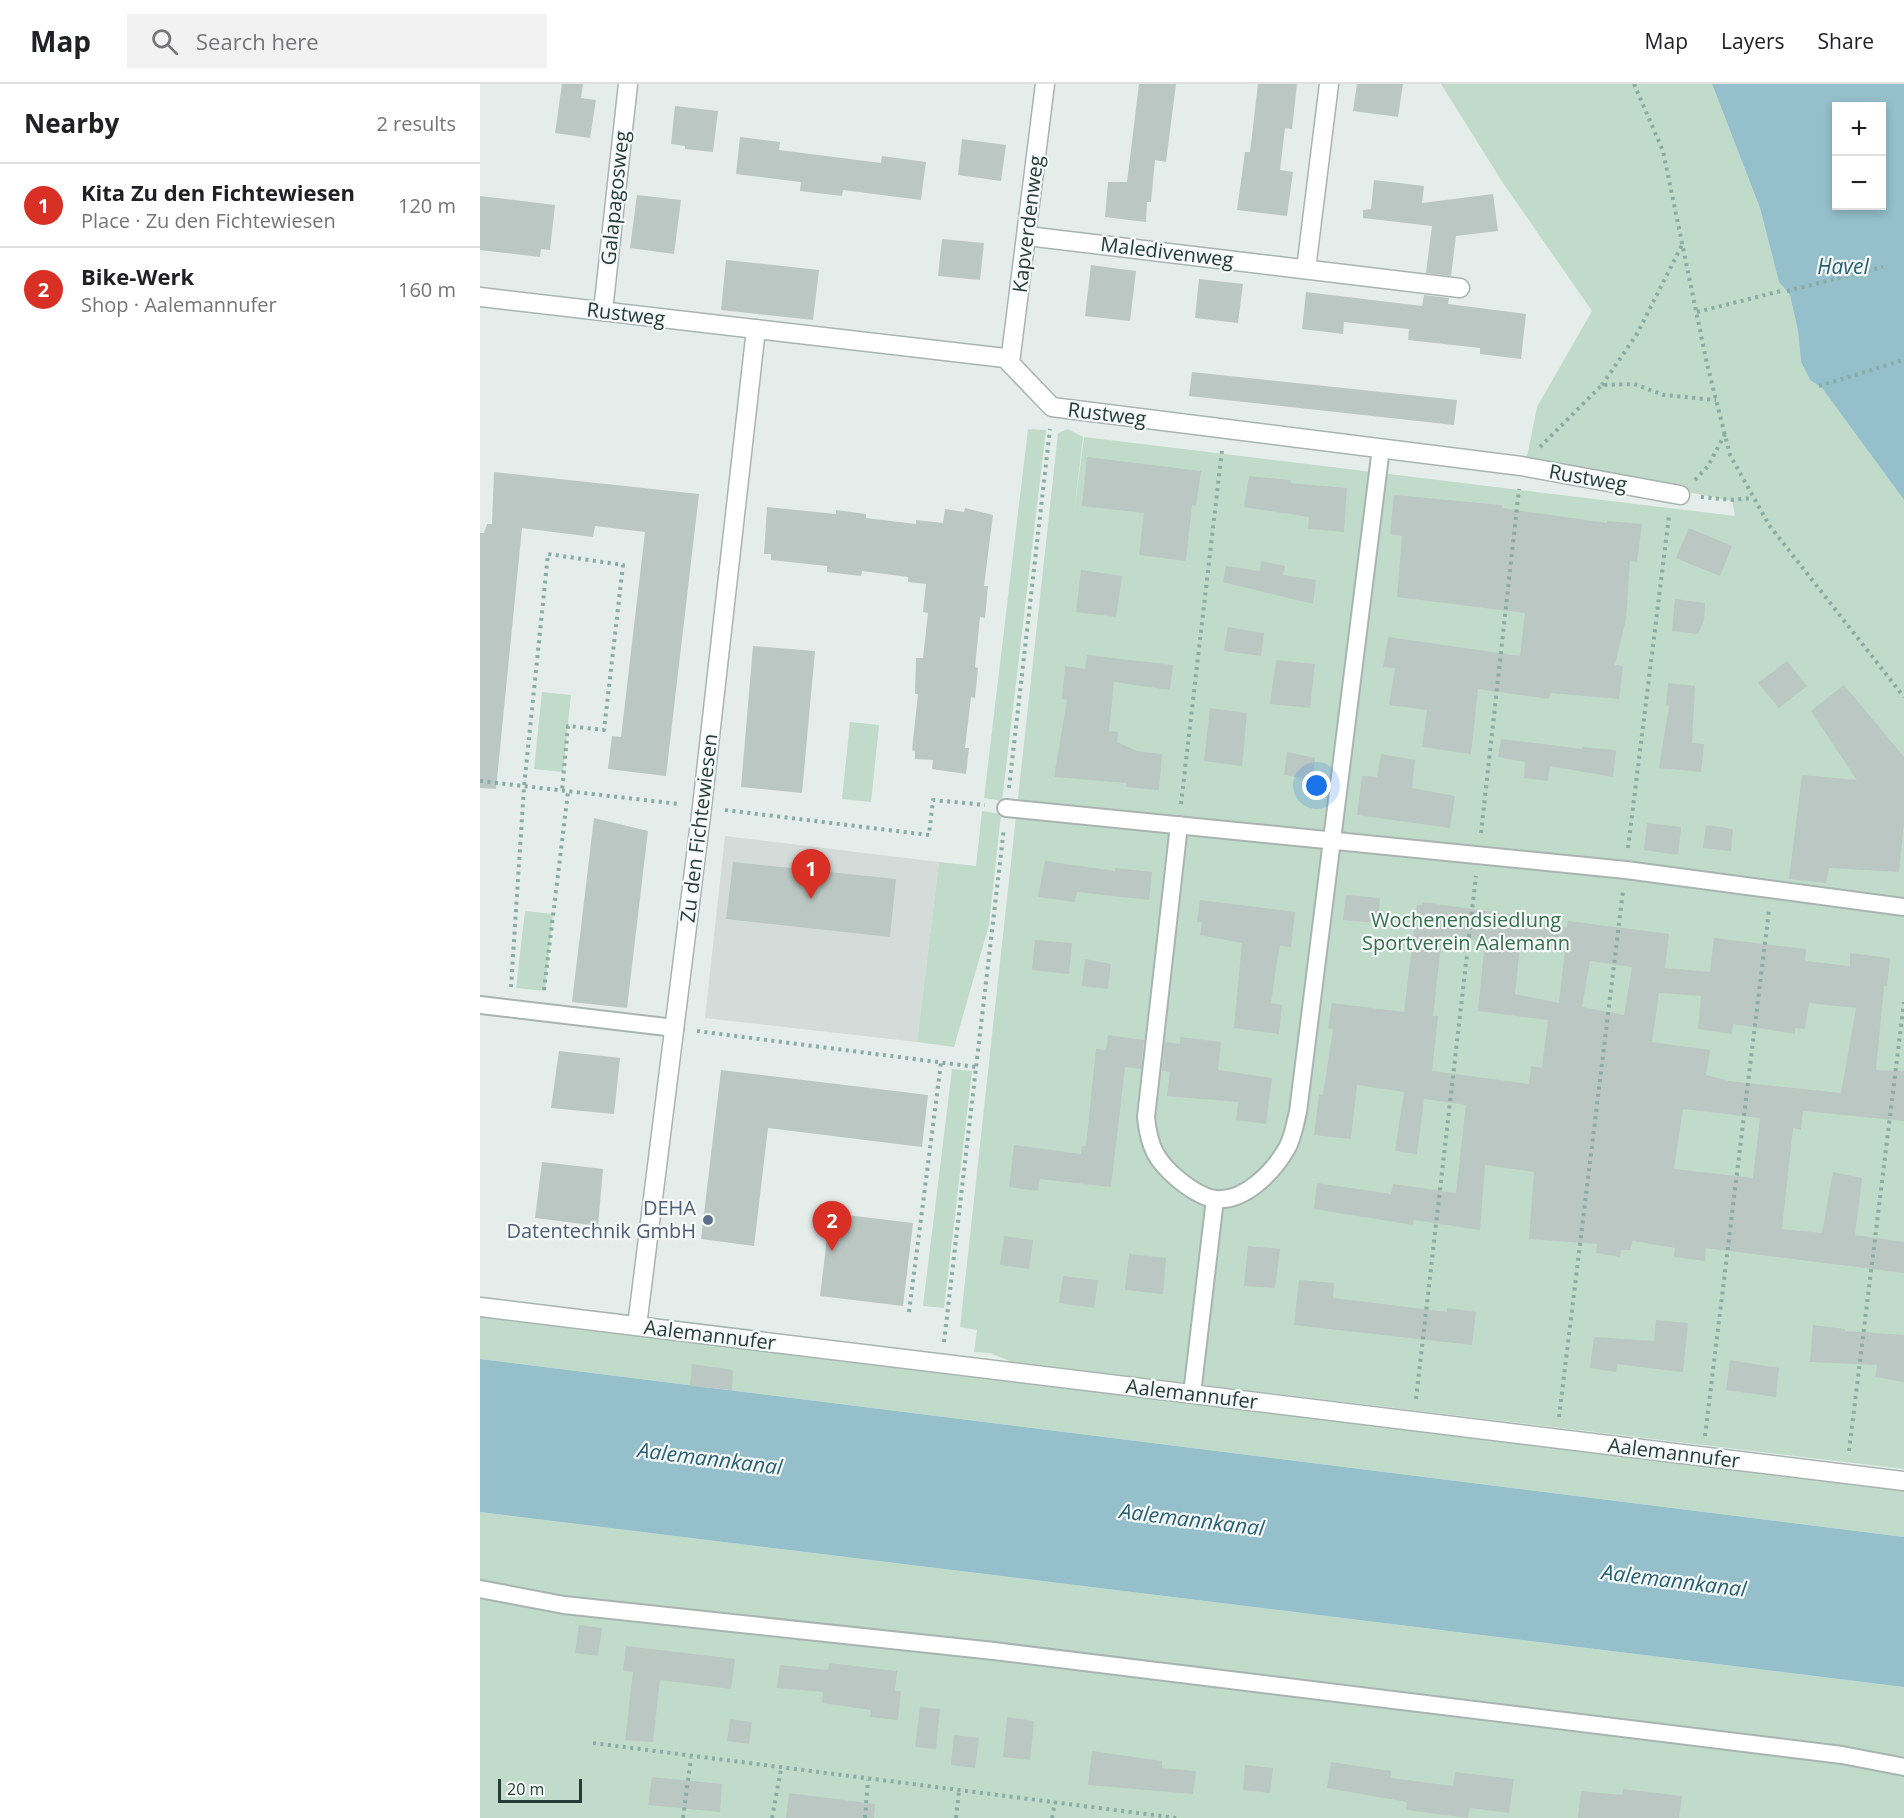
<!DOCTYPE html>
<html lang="en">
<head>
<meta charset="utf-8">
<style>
  body { margin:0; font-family:"Open Sans",sans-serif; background:#f2f2f2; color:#202124 }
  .controls { position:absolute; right:18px; top:18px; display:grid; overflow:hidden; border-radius:0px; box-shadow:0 3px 9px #0003 }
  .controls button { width:54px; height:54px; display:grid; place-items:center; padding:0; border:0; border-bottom:2px solid #e0e0e0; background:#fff; color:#202124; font:30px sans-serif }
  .scale { position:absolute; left:18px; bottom:15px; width:84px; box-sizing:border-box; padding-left:6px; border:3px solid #263c38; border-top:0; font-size:16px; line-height:21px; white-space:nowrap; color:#263c38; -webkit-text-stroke:4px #f5f9f8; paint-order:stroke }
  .you { position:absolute; left:837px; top:702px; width:21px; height:21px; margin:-15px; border:4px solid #fff; border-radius:50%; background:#1a73e8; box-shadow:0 0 0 9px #1a73e833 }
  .badge { display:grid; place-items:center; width:39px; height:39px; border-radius:50%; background:#d93025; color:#fff; font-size:20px; font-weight:700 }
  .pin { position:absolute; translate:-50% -50px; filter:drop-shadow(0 2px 3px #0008) }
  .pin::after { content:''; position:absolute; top:32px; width:21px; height:18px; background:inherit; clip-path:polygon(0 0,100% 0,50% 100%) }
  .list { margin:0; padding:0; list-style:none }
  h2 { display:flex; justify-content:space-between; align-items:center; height:78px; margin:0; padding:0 24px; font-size:26px }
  h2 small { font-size:20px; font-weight:400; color:#757577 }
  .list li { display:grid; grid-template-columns:39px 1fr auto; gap:18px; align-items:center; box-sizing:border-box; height:84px; padding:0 24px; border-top:2px solid #e0e0e0 }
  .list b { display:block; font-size:22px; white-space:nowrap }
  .list p { margin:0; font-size:20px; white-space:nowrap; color:#757577 }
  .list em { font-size:20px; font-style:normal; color:#757577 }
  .icon { flex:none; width:33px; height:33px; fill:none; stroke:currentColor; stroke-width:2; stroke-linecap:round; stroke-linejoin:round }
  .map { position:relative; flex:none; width:1424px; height:1734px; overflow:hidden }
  header { display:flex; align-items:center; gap:36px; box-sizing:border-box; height:84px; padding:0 30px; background:#fff; border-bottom:2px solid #e0e0e0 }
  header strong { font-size:28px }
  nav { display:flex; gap:33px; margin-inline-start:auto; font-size:21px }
  .search { width:420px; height:54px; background:#f2f2f2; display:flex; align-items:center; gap:15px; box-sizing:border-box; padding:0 21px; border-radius:0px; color:#757577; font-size:22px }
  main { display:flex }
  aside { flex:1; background:#fff }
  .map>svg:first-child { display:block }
</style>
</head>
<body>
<header>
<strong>Map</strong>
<div class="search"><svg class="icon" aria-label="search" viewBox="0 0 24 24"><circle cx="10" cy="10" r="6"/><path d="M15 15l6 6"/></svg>Search here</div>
<nav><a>Map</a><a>Layers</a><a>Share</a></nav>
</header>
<main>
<aside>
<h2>Nearby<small>2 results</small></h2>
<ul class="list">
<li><span class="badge">1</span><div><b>Kita Zu den Fichtewiesen</b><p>Place · Zu den Fichtewiesen</p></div><em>120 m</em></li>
<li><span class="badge">2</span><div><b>Bike-Werk</b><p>Shop · Aalemannufer</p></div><em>160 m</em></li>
</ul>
</aside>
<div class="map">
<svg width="1424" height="1734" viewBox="0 0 1424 1734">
  <rect width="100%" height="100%" fill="#e5edea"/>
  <!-- built -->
  <path fill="#d4dcd9" d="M245 752 459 778 437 958 225 934Z"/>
  <!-- green -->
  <g fill="#c1dbca">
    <path d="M961 0H1232L1280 124 1299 198 1310 211 1318 247 1321 278 1330 296 1342 304 1424 416V1385L532 1278 510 1269 494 1268 497 1246 480 1243 578 349 588 345 603 353 594 429 604 353 1255 432 1252 417 1188 404 1041 382 1048 368 1057 323 1112 227 1023 99Z"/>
    <path d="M548 345 566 346 522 717 504 714Z"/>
    <path d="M62 608 91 611 83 688 54 685Z"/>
    <path d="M370 638 399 641 391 718 362 715Z"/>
    <path d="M502 727 521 730 509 841 474 963 437 958 459 778 496 782Z"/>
    <path d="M45 827 73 830 65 907 36 904Z"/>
    <path d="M472 985 492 987 464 1224 443 1222Z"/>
    <path d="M0 1223 1424 1397V1453L0 1275Z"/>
    <path d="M0 1428 1424 1603V1734H0Z"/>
  </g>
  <!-- water -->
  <g fill="#94bfcb" fill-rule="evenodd">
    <path d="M1232 0H1424V416L1342 304 1330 296 1321 278 1318 247 1310 211 1299 198 1280 124ZM1402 22V122H1356V22Z"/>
    <path d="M0 1275 1424 1453V1603L0 1428Z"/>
  </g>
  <!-- building -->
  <g fill="#bbc7c3" fill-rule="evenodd">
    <path d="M82 0H103L101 14 116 16 110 54 75 49Z"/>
    <path d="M659 0H696L686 78 675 76 671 118H667L666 138 625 133 628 98H647Z"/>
    <path d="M778 0H817L812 45 805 44 800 86 813 88 807 132 757 126 765 68H770Z"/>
    <path d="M877 0H923L918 33 873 27Z"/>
    <path d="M195 22 238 27 233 68 205 65V62L191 60Z"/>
    <path d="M260 53 300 58 299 66 401 79 402 72 446 78 441 116 363 106 362 112 320 107 321 98 256 90Z"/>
    <path d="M482 55 526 61 521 97 478 91Z"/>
    <path d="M894 96 944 102 942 119 1013 110 1018 147 976 152 971 192 946 189 952 142 883 134V126L891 125Z"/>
    <path d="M157 111 201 116 194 170 150 164Z"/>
    <path d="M0 112 75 121 70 166 61 165 60 173 0 166Z"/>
    <path d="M462 155 504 159 500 196 458 192Z"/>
    <path d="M246 176 339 186 333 236 241 226Z"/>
    <path d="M611 181 656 187 650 237 605 232Z"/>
    <path d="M719 195 763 200 758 239 715 234Z"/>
    <path d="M826 208 942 222 944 211 969 214 968 220 1046 230 1041 275 1000 270V264L928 256 929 245 864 238 863 250 822 245Z"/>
    <path d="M712 288 977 316 974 341 709 312Z"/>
    <path d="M607 373 721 387 716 422 712 421 706 477 659 471 664 429 602 422Z"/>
    <path d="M14 388 219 410 186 692 128 685 132 652 141 653 165 448 115 442 113 453 42 444 16 705 0 704V449H4L7 440H12Z"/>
    <path d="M769 392 811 396 810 399 867 404 864 448 828 445 829 433 764 423Z"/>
    <path d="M914 411 1022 421V424L1127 439V437L1162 440 1157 478 1150 477 1146 535 1135 581 1143 582 1139 615 1070 609 1069 615 998 605 991 670 942 663 947 626 909 621 915 584 903 583 908 553 1040 572 1045 529 917 513 922 452 910 450Z"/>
    <path d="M287 423 356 430V426L386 430V434L436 440V436L463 439 465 425 484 428 485 424 513 431 504 502H508L505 534 500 533 495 583 498 584 495 614 491 613 485 664H489L486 690 452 685 453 676 435 675V667L432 666 438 610H435L436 574H443L448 529 443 528 446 500 428 498V493L382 487 381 492 347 488V482L291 476V470H284Z"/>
    <path d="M1209 444 1252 462 1240 492 1196 474Z"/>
    <path d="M781 477 805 482 803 491 836 496 833 520 743 498 746 482 780 487Z"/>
    <path d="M601 486 642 492 636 533 596 528Z"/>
    <path d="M1195 515 1225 519 1224 536 1218 550 1192 547Z"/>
    <path d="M748 543 784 549 781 572 744 567Z"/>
    <path d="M273 562 335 567 322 709 261 703Z"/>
    <path d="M607 571 693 581 690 606 634 598 629 647 638 648 637 658 657 667 682 670 679 706 646 703 647 699 574 693 587 616 582 615 585 582 605 585Z"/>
    <path d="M796 576 835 580 830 624 790 620Z"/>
    <path d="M1307 577 1327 602 1299 624 1278 599Z"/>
    <path d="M1188 599 1215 602 1212 659 1224 660 1221 688 1179 684 1189 622 1186 621Z"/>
    <path d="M1364 601 1424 673V738L1419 788 1349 784 1346 799 1309 795 1322 691 1377 696 1331 627Z"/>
    <path d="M730 624 767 629 762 682 724 677Z"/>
    <path d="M1021 655 1102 665V663L1136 666 1133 693 1070 682 1068 697 1044 694 1045 678 1018 673Z"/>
    <path d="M807 668 835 674 833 696 804 691Z"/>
    <path d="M901 670 935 676 932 704 975 712 970 744 877 731 882 692 897 693Z"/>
    <path d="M114 734 168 747 147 924 92 918Z"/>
    <path d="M1167 739 1201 743 1198 771 1164 766Z"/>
    <path d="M1226 741 1253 745 1251 767 1223 764Z"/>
    <path d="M565 777 635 787V784L672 788 669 816 597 808 595 818 558 813Z"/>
    <path d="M253 778 416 795 410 853 246 835Z"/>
    <path d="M866 811 900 814 898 839 863 836Z"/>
    <path d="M720 816 815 828 811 863 800 862 797 876 791 919 802 921 799 950 754 944 762 859 720 851 722 838H717Z"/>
    <path d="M942 818 1043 832 1042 838 1087 843 1088 837 1189 850 1185 884 1230 888 1234 854 1326 865 1325 877 1370 882V869L1410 874 1407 902H1404L1396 986 1424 987V1037L1323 1027 1321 1046 1313 1044 1302 1145 1342 1149 1353 1088 1382 1094 1375 1151 1424 1158V1189L1226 1164 1225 1177 1194 1173 1195 1164 1153 1157 1150 1166H1141L1140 1173 1116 1169 1117 1160 1049 1155 1054 1088 1005 1081 1000 1146 934 1136 933 1141 834 1125 837 1099 911 1110 913 1100 976 1109 986 1021 944 1015 937 1070 915 1067 924 1008 877 1001 871 1055 834 1051 839 1010 843 1011 853 945 848 944 852 919 924 928 937 821H942ZM962 852 1005 857 998 927 1068 936 1062 984 1051 982 1049 1000 952 987 958 932H953ZM1040 862 1085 866 1079 919 1035 910ZM1110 877 1152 883 1144 931 1102 923ZM1179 909 1221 912 1218 945 1252 950 1253 940 1315 950V944L1325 945 1329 919 1376 924 1361 1009 1249 997 1226 991 1230 966 1172 958ZM1203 1025 1280 1034 1273 1094 1194 1085Z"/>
    <path d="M555 856 592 859 589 890 552 886Z"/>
    <path d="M605 875 631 880 628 905 602 902Z"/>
    <path d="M628 951 664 956 661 985 645 983 631 1103 560 1095 558 1107 529 1103 534 1061 601 1070 602 1062H606L616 965 626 966Z"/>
    <path d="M700 953 741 958 738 986 792 994 786 1040 756 1036 758 1018 687 1012 690 988 682 987 685 958 700 960Z"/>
    <path d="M79 967 140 974 134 1030 71 1024Z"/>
    <path d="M241 986 448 1011 442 1063 288 1044 274 1162 221 1155Z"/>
    <path d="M62 1078 123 1085 118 1142 55 1134Z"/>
    <path d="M350 1129 433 1139 423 1222 340 1212Z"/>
    <path d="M524 1152 553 1156 549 1185 520 1181Z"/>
    <path d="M768 1162 800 1165 795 1204 764 1202Z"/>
    <path d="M649 1170 686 1174 683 1210 645 1206Z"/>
    <path d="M583 1192 618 1196 614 1224 579 1219Z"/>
    <path d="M819 1196 854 1199 853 1214 967 1228V1224L996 1228 992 1261 814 1241Z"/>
    <path d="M1176 1236 1208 1239 1203 1288 1137 1280 1136 1288 1110 1284 1114 1253 1174 1257Z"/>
    <path d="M1333 1241 1365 1245V1247L1424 1251V1298L1395 1293 1397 1281 1330 1278Z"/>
    <path d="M1250 1276 1299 1284 1296 1313 1246 1306Z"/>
    <path d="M212 1280 253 1286 252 1306 210 1302Z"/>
    <path d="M99 1541 122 1544 118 1572 95 1569Z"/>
    <path d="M146 1562 255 1575 251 1605 180 1596 173 1658 145 1656 153 1588 143 1586Z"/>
    <path d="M349 1579 417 1587 415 1607H421L418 1636 390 1633 391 1626 342 1619 343 1608 297 1604 300 1581 348 1586Z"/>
    <path d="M440 1623 460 1625 456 1665 435 1663Z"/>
    <path d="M527 1633 554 1637 550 1676 523 1673Z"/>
    <path d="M250 1635 272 1638 269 1660 247 1657Z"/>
    <path d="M474 1651 499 1654 495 1684 471 1681Z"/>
    <path d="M612 1667 682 1677V1684L716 1687 713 1710 608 1701Z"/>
    <path d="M851 1678 911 1687 910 1694 973 1702 975 1688 1034 1695 1029 1729 990 1724 988 1734 926 1726 927 1718 847 1704Z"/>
    <path d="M765 1681 793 1684 790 1709 763 1706Z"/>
    <path d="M172 1693 242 1700 240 1728 168 1721Z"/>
    <path d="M1143 1705 1202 1712 1199 1734H1098L1101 1707 1142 1711Z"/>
    <path d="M309 1709 395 1720 394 1734H306Z"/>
  </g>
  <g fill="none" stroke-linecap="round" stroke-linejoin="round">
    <defs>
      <g id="service">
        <path d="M526 724 1146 786 1424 823"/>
        <path d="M699 741 666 1033C669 1063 676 1077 699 1096 709 1104 723 1114 736 1115 765 1118 794 1087 807 1064 813 1054 815 1039 818 1028L901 364"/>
        <path d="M0 921 195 944"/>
        <path d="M712 1310 735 1115"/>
        <path d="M0 1505 84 1521 514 1567 1362 1671 1424 1683"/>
      </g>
      <g id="minor">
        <path d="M547 152 980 204"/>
        <path d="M826 185 849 0"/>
        <path d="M0 213 525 274 572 323 1041 382 1200 411"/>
        <path d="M123 227 148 0"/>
        <path d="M530 279 565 0"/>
        <path d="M157 1242 222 723 276 245"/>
      </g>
      <path id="tertiary" d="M0 1223 1424 1397"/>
    </defs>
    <!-- service casing -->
    <use href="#service" stroke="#a8b4b1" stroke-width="20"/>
    <!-- minor casing -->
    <use href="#minor" stroke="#a8b4b1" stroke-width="21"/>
    <!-- tertiary casing -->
    <use href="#tertiary" stroke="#a8b4b1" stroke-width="21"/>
    <!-- path -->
    <g stroke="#89aca4" stroke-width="4" stroke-dasharray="3 4.5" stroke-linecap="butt">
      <path d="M1154 0 1183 67 1227 280 1250 371 1289 441 1424 613"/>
      <path d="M1307 207 1403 183"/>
      <path d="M1217 228 1301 207"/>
      <path d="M1122 301 1157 250 1203 159"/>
      <path d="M1339 302 1424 276"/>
      <path d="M1060 363 1122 301 1154 300 1184 311 1236 316"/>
      <path d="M1215 396 1228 382 1245 350"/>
      <path d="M1221 413 1251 416 1272 414"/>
      <path d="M0 697 199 720"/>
      <path d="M529 704 570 345"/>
      <path d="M701 720 742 366"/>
      <path d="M245 726 449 751 453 716 505 721"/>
      <path d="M1001 749 1039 405"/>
      <path d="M1148 764 1189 432"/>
      <path d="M31 903 44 703 68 470 143 481 124 646 88 642 82 707"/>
      <path d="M64 906 88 708"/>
      <path d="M217 947 496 983"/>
      <path d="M429 1228 461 979"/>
      <path d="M464 1258 524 744"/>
      <path d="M936 1315 996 792"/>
      <path d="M1079 1333 1143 807"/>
      <path d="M1225 1352 1289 826"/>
      <path d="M1369 1367 1424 918"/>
      <path d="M113 1659 697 1734"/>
      <path d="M203 1734 211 1674"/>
      <path d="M292 1734 301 1685"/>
      <path d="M385 1734 388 1696"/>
      <path d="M476 1734 479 1707"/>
      <path d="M572 1734 575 1718"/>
    </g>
    <!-- service -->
    <use href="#service" stroke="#fff" stroke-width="16"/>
    <!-- minor -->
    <use href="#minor" stroke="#fff" stroke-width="18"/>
    <!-- tertiary -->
    <use href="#tertiary" stroke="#fff" stroke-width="18"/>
  </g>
  <!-- markers -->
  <circle fill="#5c6f8a" stroke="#f5f9f8" stroke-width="2" cx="228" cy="1136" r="6"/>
  <g text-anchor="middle" stroke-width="4.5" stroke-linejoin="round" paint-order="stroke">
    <!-- street labels -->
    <g font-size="20" fill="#263c38" stroke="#f5f9f8">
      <text transform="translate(135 114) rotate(-84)" y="7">Galapagosweg</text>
      <text transform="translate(548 140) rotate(-83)" y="7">Kapverdenweg</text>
      <text transform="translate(687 168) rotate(7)" y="7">Maledivenweg</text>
      <text transform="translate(146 230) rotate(7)" y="7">Rustweg</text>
      <text transform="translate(627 330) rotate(7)" y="7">Rustweg</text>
      <text transform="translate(1108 394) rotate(10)" y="7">Rustweg</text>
      <text transform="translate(219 744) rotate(-83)" y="7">Zu den Fichtewiesen</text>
      <text transform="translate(230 1251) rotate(7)" y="7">Aalemannufer</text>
      <text transform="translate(712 1310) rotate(7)" y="7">Aalemannufer</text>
      <text transform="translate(1194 1369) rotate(7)" y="7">Aalemannufer</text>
    </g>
    <!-- park labels -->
    <g font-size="20" fill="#356f4f" stroke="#f5f9f8">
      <text x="986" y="843">Wochenendsiedlung<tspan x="986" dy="23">Sportverein Aalemann</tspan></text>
    </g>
    <!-- service labels -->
    <g font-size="20" fill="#4e5e75" stroke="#f5f9f8" text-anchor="end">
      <text x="216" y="1131">DEHA<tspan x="216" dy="23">Datentechnik GmbH</tspan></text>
    </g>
    <!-- water labels -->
    <g font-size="21" font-style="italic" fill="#276072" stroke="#f5f9f8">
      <text x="1363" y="190">Havel</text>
      <text transform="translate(230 1375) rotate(7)" y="7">Aalemannkanal</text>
      <text transform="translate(712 1436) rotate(7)" y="7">Aalemannkanal</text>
      <text transform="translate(1194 1497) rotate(7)" y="7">Aalemannkanal</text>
    </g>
  </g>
</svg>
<div class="controls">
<button>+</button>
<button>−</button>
</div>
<div class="scale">20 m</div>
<div class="you"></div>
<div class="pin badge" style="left:331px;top:815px">1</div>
<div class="pin badge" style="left:352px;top:1167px">2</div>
</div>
</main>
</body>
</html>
